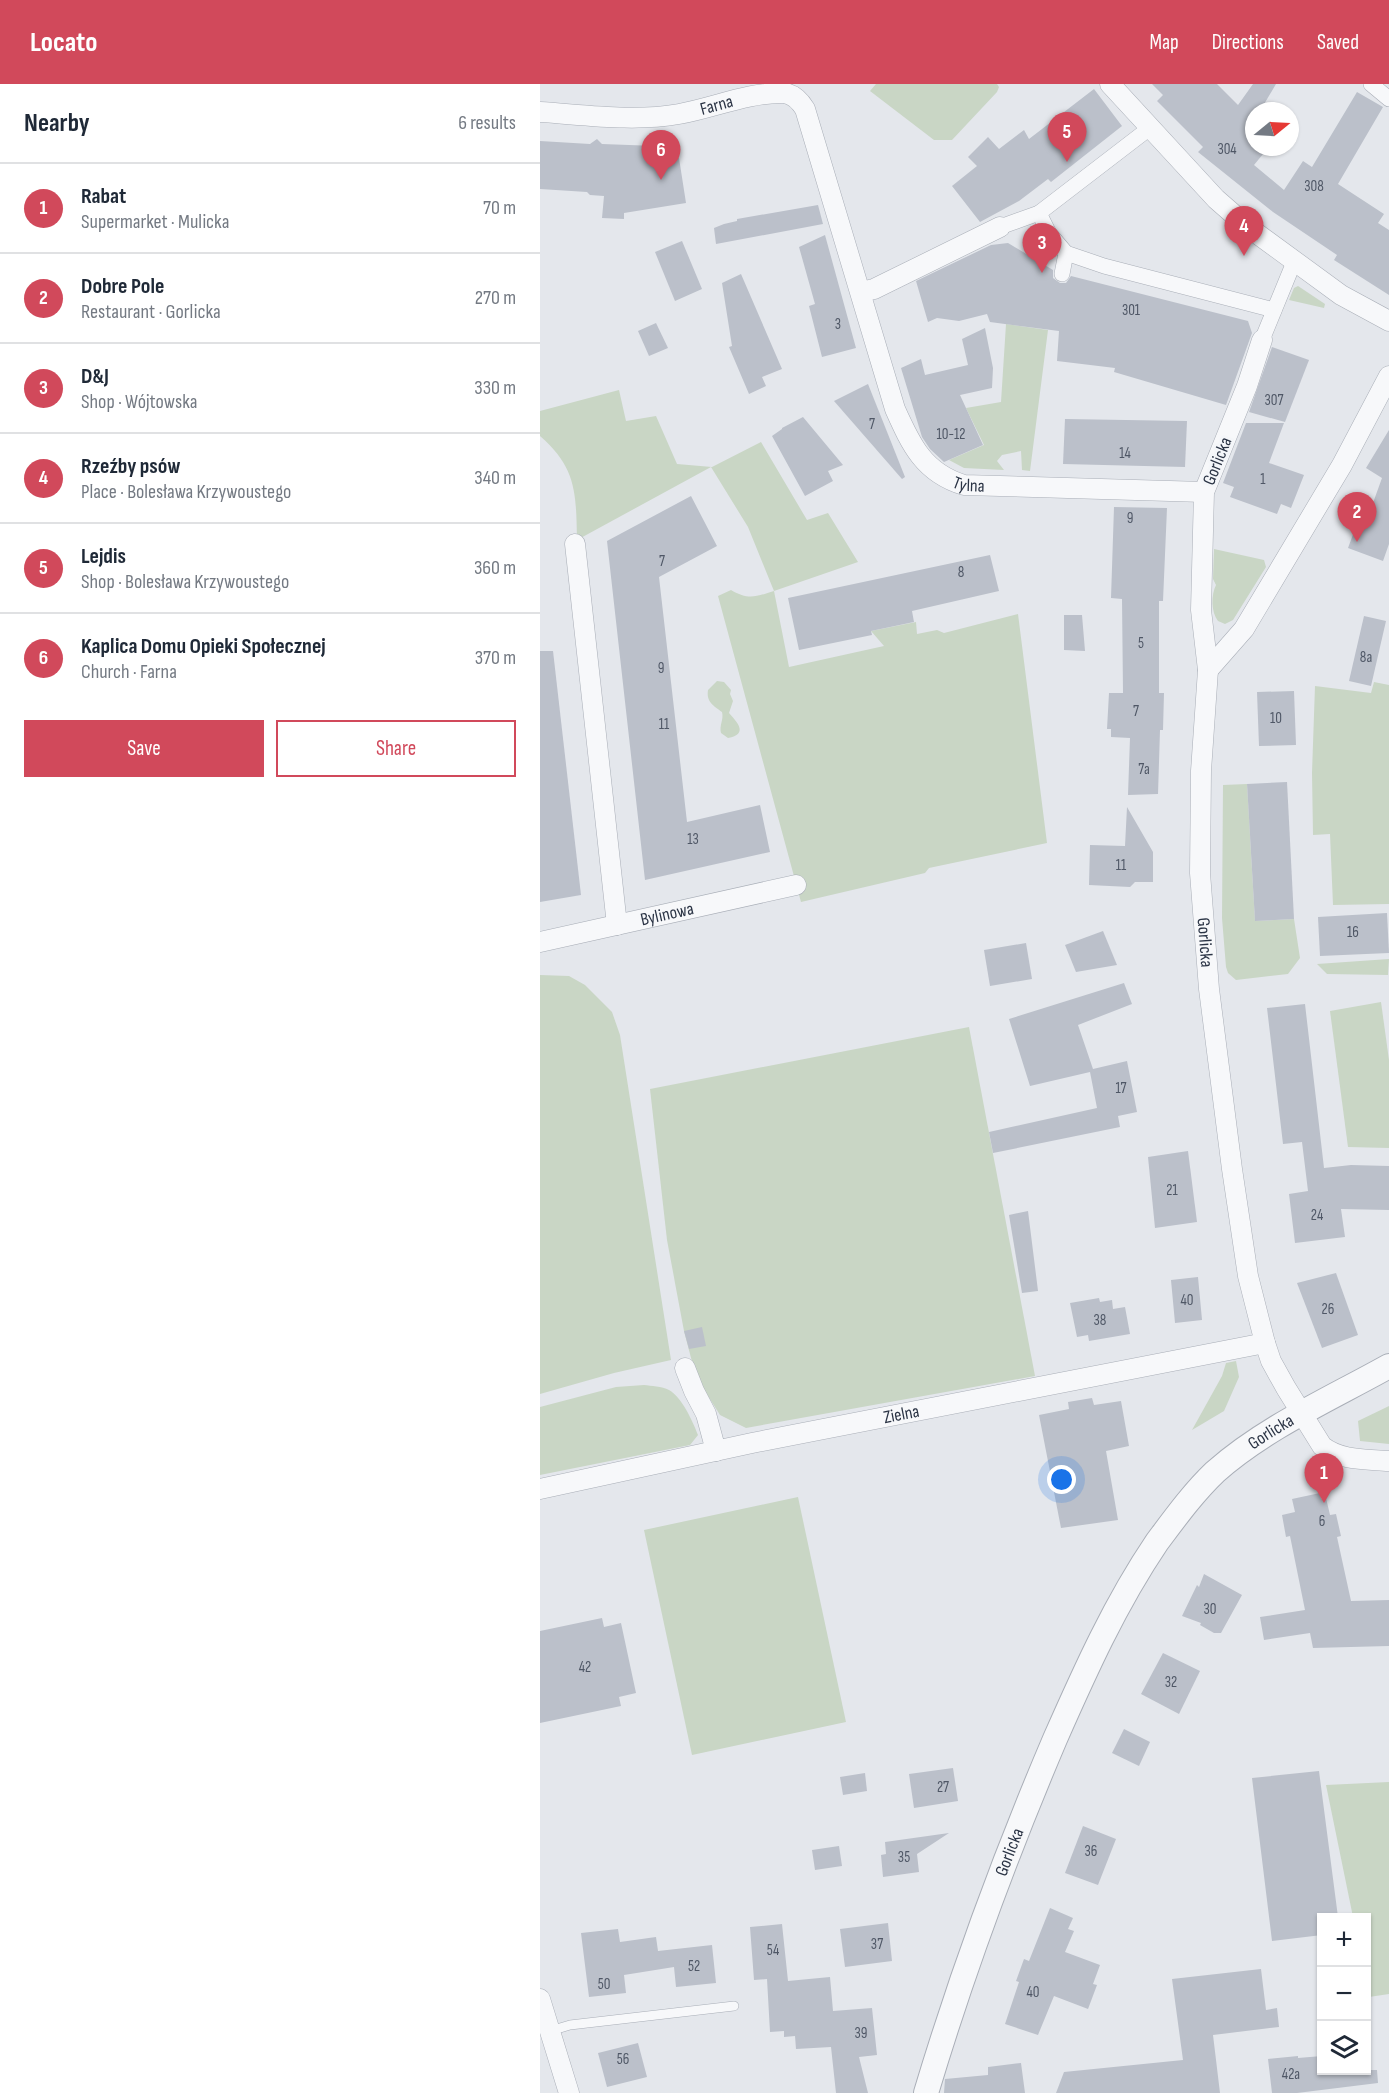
<!DOCTYPE html>
<html lang="en">
<head>
<meta charset="utf-8">
<style>
  body { margin:0; font-family:"Sofia Sans Condensed",sans-serif; background:#f2f2f3; color:#1f2937 }
  .controls { position:absolute; right:18px; bottom:18px; display:grid; overflow:hidden; border-radius:0px; box-shadow:0 2px 4px #0004 }
  .controls button { width:54px; height:54px; display:grid; place-items:center; padding:0; border:0; border-bottom:2px solid #e0e1e3; background:#fff; color:#1f2937; font:30px sans-serif }
  .compass { position:absolute; left:705px; top:18px; width:54px; height:54px; border-radius:50%; background:#fff; box-shadow:0 2px 4px #0004; rotate:72deg }
  .you { position:absolute; left:522px; top:1396px; width:21px; height:21px; margin:-15px; border:4px solid #fff; border-radius:50%; background:#1a73e8; box-shadow:0 0 0 9px #1a73e833 }
  .badge { display:grid; place-items:center; width:39px; height:39px; border-radius:50%; background:#d1495b; color:#fff; font-size:20px; font-weight:700 }
  .pin { position:absolute; translate:-50% -50px; filter:drop-shadow(0 2px 3px #0008) }
  .pin::after { content:''; position:absolute; top:32px; width:21px; height:18px; background:inherit; clip-path:polygon(0 0,100% 0,50% 100%) }
  .list { margin:0; padding:0; list-style:none }
  h2 { display:flex; justify-content:space-between; align-items:center; height:78px; margin:0; padding:0 24px; font-size:26px }
  h2 small { font-size:20px; font-weight:400; color:#747a83 }
  .list li { display:grid; grid-template-columns:39px 1fr auto; gap:18px; align-items:center; box-sizing:border-box; height:90px; padding:0 24px; border-top:2px solid #e0e1e3 }
  .list b { display:block; font-size:22px; white-space:nowrap }
  .list p { margin:0; font-size:20px; white-space:nowrap; color:#747a83 }
  .list em { font-size:20px; font-style:normal; color:#747a83 }
  .actions { display:flex; gap:12px; padding:18px 24px }
  .actions a { flex:1; padding:14px 0; border:2px solid #d1495b; border-radius:0px; text-align:center; font-size:21px; color:#d1495b }
  .actions .main { background:#d1495b; color:#fff }
  .icon { flex:none; width:33px; height:33px; fill:none; stroke:currentColor; stroke-width:2; stroke-linecap:round; stroke-linejoin:round }
  .map { position:relative; flex:none; width:849px; height:2009px; overflow:hidden }
  header { display:flex; align-items:center; gap:36px; box-sizing:border-box; height:84px; padding:0 30px; background:#d1495b; color:#fff }
  header strong { font-size:28px }
  nav { display:flex; gap:33px; margin-inline-start:auto; font-size:21px }
  main { display:flex }
  aside { flex:1; background:#fff }
  .map>svg:first-child { display:block }
</style>
</head>
<body>
<header>
<strong>Locato</strong>
<nav><a>Map</a><a>Directions</a><a>Saved</a></nav>
</header>
<main>
<aside>
<h2>Nearby<small>6 results</small></h2>
<ul class="list">
<li><span class="badge">1</span><div><b>Rabat</b><p>Supermarket · Mulicka</p></div><em>70 m</em></li>
<li><span class="badge">2</span><div><b>Dobre Pole</b><p>Restaurant · Gorlicka</p></div><em>270 m</em></li>
<li><span class="badge">3</span><div><b>D&amp;J</b><p>Shop · Wójtowska</p></div><em>330 m</em></li>
<li><span class="badge">4</span><div><b>Rzeźby psów</b><p>Place · Bolesława Krzywoustego</p></div><em>340 m</em></li>
<li><span class="badge">5</span><div><b>Lejdis</b><p>Shop · Bolesława Krzywoustego</p></div><em>360 m</em></li>
<li><span class="badge">6</span><div><b>Kaplica Domu Opieki Społecznej</b><p>Church · Farna</p></div><em>370 m</em></li>
</ul>
<div class="actions"><a class="main">Save</a><a>Share</a></div>
</aside>
<div class="map">
<svg width="849" height="2009" viewBox="0 0 849 2009">
  <rect width="100%" height="100%" fill="#e4e7ec"/>
  <!-- green -->
  <g fill="#c9d6c5">
    <path d="M336 0H457L459 3 457 8 412 56H394L330 7Z"/>
    <path d="M758 202 785 220 784 224 749 216 754 204Z"/>
    <path d="M466 240 508 246 490 387 482 386 481 367 462 371 457 377 464 386 424 384 409 376 444 361 426 324 461 318Z"/>
    <path d="M79 306 86 337 116 332 137 380 172 383 221 358 267 436 288 429 318 478 234 507 249 583 344 562 331 547 376 538 377 550 397 546 404 549 478 530 507 759 389 784 385 789 261 818 178 512 191 506C208 516 215 513 234 507L208 443 171 383 37 456C36 410 37 384 0 352V327Z"/>
    <path d="M674 465 724 476 726 483 693 536 685 540 678 537C671 528 671 511 676 501L673 495Z"/>
    <path d="M177 597 184 598 191 606 190 610 193 617 189 629C197 638 209 650 188 654L181 649C179 641 184 636 182 628 174 622 166 618 168 606Z"/>
    <path d="M834 598 849 601V820L793 821 790 750 773 751 772 689 775 602 831 609Z"/>
    <path d="M707 700 715 837 754 835 760 874 748 890 696 896 688 889 686 883 682 834 683 701Z"/>
    <path d="M849 875 848 891 787 890 777 880Z"/>
    <path d="M0 891 29 892 45 901 72 928 80 951 131 1276 74 1289 0 1310Z"/>
    <path d="M841 918 849 976V1064L808 1063 790 927Z"/>
    <path d="M429 943 495 1292 206 1344 180 1331 156 1293 144 1247 127 1156 110 1005Z"/>
    <path d="M696 1277 699 1293 684 1327 652 1346 682 1292 686 1279Z"/>
    <path d="M104 1301C111 1302 122 1302 129 1306 142 1313 153 1338 158 1351L150 1361 0 1391V1323L76 1303Z"/>
    <path d="M849 1322V1360L820 1357 818 1337Z"/>
    <path d="M258 1413 306 1638 152 1671 104 1446Z"/>
    <path d="M849 1698V1910L829 1913 826 1901V1834L813 1833 786 1701Z"/>
  </g>
  <!-- building -->
  <g fill="#bbc0ca">
    <path d="M612 0H677L698 21 713 0H736L720 27H714V63L728 64 714 81 744 106 763 77 772 83 817 8 843 23 798 100 844 130 838 139 849 146V211L794 176 797 171 733 128 658 68 663 63 617 17 623 11Z"/>
    <path d="M554 5 582 42 511 98 508 95 479 117 440 138 412 102 437 82 428 73 448 53 459 65 484 46 489 55Z"/>
    <path d="M57 55 62 60 116 62 125 64 139 74 146 119 84 129V135L62 134 64 112 50 111 47 108 0 105V57L50 60Z"/>
    <path d="M278 121 283 140 176 160 174 144 184 140 197 137V135Z"/>
    <path d="M285 151 316 264 282 273 269 222 275 220 259 163Z"/>
    <path d="M142 157 162 205 135 217 115 168Z"/>
    <path d="M468 159 513 186V194L520 199H526L531 192 708 237 712 249 686 321 574 288 575 284 517 277 519 247 450 238 447 230 419 237 397 234 388 238 376 197 451 161Z"/>
    <path d="M201 190 242 285 222 293 226 302 209 310 189 263 192 262 182 199Z"/>
    <path d="M116 239 128 264 109 272 98 247Z"/>
    <path d="M445 244 453 284 452 304 420 311 443 361 404 378 390 365 382 353 361 284 381 275 385 291 428 281 422 255Z"/>
    <path d="M732 263 769 276 745 338 709 328Z"/>
    <path d="M328 300 365 393 362 395 294 317Z"/>
    <path d="M263 333 303 381 288 387 293 397 265 412 232 352 242 345V344Z"/>
    <path d="M525 335 647 337 645 383 523 380Z"/>
    <path d="M706 339H744L729 379 764 391 751 424 741 420 737 430 690 413 694 403 683 399Z"/>
    <path d="M849 346V460L843 477 808 464 815 445 819 446 825 428 829 430 842 394 826 384Z"/>
    <path d="M151 412 177 462 119 493 147 738 220 721 230 768 105 796 67 457Z"/>
    <path d="M574 423 627 424 623 517H619V609H624L623 646H620L618 710 588 711 590 654 571 653V645H567L569 609H583L582 515 571 514Z"/>
    <path d="M450 471 459 507 372 527 374 538 331 547 332 551 259 566 248 514Z"/>
    <path d="M524 531H542L545 567 524 566Z"/>
    <path d="M824 532 846 537 831 602 809 597Z"/>
    <path d="M0 567H13L41 811 0 818Z"/>
    <path d="M754 607 756 661 719 662 717 608Z"/>
    <path d="M747 698 754 835 715 837 707 700Z"/>
    <path d="M587 723 613 768V798H595L590 803 549 801 550 761 585 762Z"/>
    <path d="M847 829 849 869 780 872 778 833Z"/>
    <path d="M563 847 577 881 536 888 525 861Z"/>
    <path d="M486 859 492 895 450 902 444 866Z"/>
    <path d="M584 899 592 920 538 941 553 985 587 977 597 1028 578 1032 580 1043 453 1069 449 1048 557 1024 550 988 490 1002 469 935Z"/>
    <path d="M765 920 784 1084 811 1081 849 1082V1126L801 1125 805 1153 755 1159 749 1110 768 1107 762 1058 743 1060 727 924Z"/>
    <path d="M648 1067 657 1138 615 1144 608 1073Z"/>
    <path d="M488 1127 498 1207 482 1209 469 1131Z"/>
    <path d="M796 1189 818 1251 782 1264 757 1199Z"/>
    <path d="M658 1193 662 1236 635 1239 631 1196Z"/>
    <path d="M559 1214 560 1218 572 1216 573 1225 585 1223 590 1250 549 1257 548 1251 537 1253 530 1219Z"/>
    <path d="M162 1243 166 1262 149 1265 144 1247Z"/>
    <path d="M552 1314 554 1321 581 1317 589 1362 566 1367 578 1436 521 1444 499 1331 529 1325 528 1318Z"/>
    <path d="M780 1409 781 1415 786 1414 790 1431 796 1430 801 1452 797 1453 811 1517 849 1516V1562L773 1564 770 1549 724 1556 720 1533 765 1526 750 1452 746 1453 742 1431 755 1428 752 1415Z"/>
    <path d="M664 1490 702 1511 681 1549H674L660 1541 661 1539 642 1532 657 1501 659 1503Z"/>
    <path d="M62 1534 64 1543 81 1539 96 1609 79 1613 81 1622 0 1639V1547Z"/>
    <path d="M623 1569 660 1587 639 1630 601 1610Z"/>
    <path d="M584 1645 610 1658 599 1682 572 1669Z"/>
    <path d="M413 1684 418 1717 374 1724 369 1690Z"/>
    <path d="M779 1687 798 1833H782V1851L732 1857 712 1694Z"/>
    <path d="M325 1689 327 1707 303 1711 300 1693Z"/>
    <path d="M543 1742 576 1755 558 1801 525 1789Z"/>
    <path d="M409 1749 377 1770 379 1788 343 1793 341 1771 346 1770 345 1758Z"/>
    <path d="M299 1762 302 1782 275 1786 272 1766Z"/>
    <path d="M510 1824 533 1834 528 1845 534 1847 525 1868 560 1881 553 1900 557 1901 548 1925 514 1912 498 1951 465 1940 479 1898 476 1897 484 1875 489 1877Z"/>
    <path d="M348 1839 352 1877 305 1883 300 1845Z"/>
    <path d="M242 1840 248 1897 290 1893 293 1927 332 1924 337 1971 319 1973 328 2009H296L291 1963 256 1965 255 1952 244 1953V1947L230 1948 227 1895 214 1896 210 1843Z"/>
    <path d="M78 1845 80 1858 116 1853 118 1867 172 1861 176 1899 136 1903 134 1883 84 1891 86 1909 49 1913 41 1849Z"/>
    <path d="M721 1885 726 1926 737 1924 739 1943 673 1951 680 2009H516L524 1988 643 1976 632 1895Z"/>
    <path d="M98 1959 107 1993 67 2003 58 1969Z"/>
    <path d="M758 1972V1974L782 1972V1986H837L838 1999 757 2009H732L728 1975Z"/>
    <path d="M481 1979 485 2009H404L405 1995 448 1991V1983Z"/>
  </g>
  <g fill="none" stroke-linecap="round" stroke-linejoin="round">
    <defs>
      <path id="service" d="M10 1947 30 1941 194 1922"/>
      <g id="pedestrian">
        <path d="M831 0 849 15"/>
        <path d="M499 129 509 149 526 169 564 182 734 226"/>
        <path d="M460 143 499 129 611 43"/>
        <path d="M522 190 526 169"/>
        <path d="M722 256 754 178"/>
      </g>
      <g id="minor">
        <path d="M570 0 676 115 708 143 801 211 849 237"/>
        <path id="s1" d="M0 28C46 31 94 38 139 30 173 24 209 8 244 9 254 10 260 17 265 25L355 325C371 361 384 389 424 401L664 408"/>
        <path d="M321 208 334 205 460 143"/>
        <path id="s2" d="M722 256 707 302 664 408 661 526 668 586 661 687 660 789 669 905 692 1085 708 1192 725 1259 731 1277 746 1304 782 1362C801 1377 826 1375 849 1377"/>
        <path d="M35 460 77 841"/>
        <path d="M668 586 704 545 802 381 849 292"/>
        <path id="s3" d="M0 858 256 801"/>
        <path d="M145 1284 154 1307 166 1330 176 1367"/>
        <path id="s4" d="M0 1405 212 1359 725 1259"/>
        <path d="M0 1915 29 2009"/>
      </g>
      <g id="tertiary">
        <path id="s5" d="M386 2009C422 1889 466 1770 515 1655 545 1587 575 1520 617 1458 635 1434 653 1409 675 1388 726 1343 790 1315 849 1282"/>
      </g>
    </defs>
    <!-- service casing -->
    <use href="#service" stroke="#a9aeb7" stroke-width="10"/>
    <!-- pedestrian casing -->
    <use href="#pedestrian" stroke="#a9aeb7" stroke-width="16"/>
    <!-- minor casing -->
    <use href="#minor" stroke="#a9aeb7" stroke-width="21"/>
    <!-- tertiary casing -->
    <use href="#tertiary" stroke="#a9aeb7" stroke-width="26"/>
    <!-- service -->
    <use href="#service" stroke="#f7f8fa" stroke-width="9"/>
    <!-- pedestrian -->
    <use href="#pedestrian" stroke="#f7f8fa" stroke-width="15"/>
    <!-- minor -->
    <use href="#minor" stroke="#f7f8fa" stroke-width="20"/>
    <!-- tertiary -->
    <use href="#tertiary" stroke="#f7f8fa" stroke-width="24"/>
  </g>
  <g text-anchor="middle" stroke-width="6" stroke-linejoin="round" paint-order="stroke">
    <!-- number labels -->
    <g font-size="15" fill="#4f5766">
      <text x="687" y="70">304</text>
      <text x="774" y="107">308</text>
      <text x="591" y="231">301</text>
      <text x="298" y="245">3</text>
      <text x="734" y="321">307</text>
      <text x="332" y="345">7</text>
      <text x="411" y="355">10-12</text>
      <text x="585" y="374">14</text>
      <text x="723" y="400">1</text>
      <text x="590" y="439">9</text>
      <text x="122" y="482">7</text>
      <text x="421" y="493">8</text>
      <text x="601" y="564">5</text>
      <text x="826" y="578">8a</text>
      <text x="121" y="589">9</text>
      <text x="596" y="632">7</text>
      <text x="736" y="639">10</text>
      <text x="124" y="645">11</text>
      <text x="604" y="690">7a</text>
      <text x="153" y="760">13</text>
      <text x="581" y="786">11</text>
      <text x="813" y="853">16</text>
      <text x="581" y="1009">17</text>
      <text x="632" y="1111">21</text>
      <text x="777" y="1136">24</text>
      <text x="647" y="1221">40</text>
      <text x="788" y="1230">26</text>
      <text x="560" y="1241">38</text>
      <text x="782" y="1442">6</text>
      <text x="670" y="1530">30</text>
      <text x="45" y="1588">42</text>
      <text x="631" y="1603">32</text>
      <text x="403" y="1708">27</text>
      <text x="551" y="1772">36</text>
      <text x="364" y="1778">35</text>
      <text x="337" y="1865">37</text>
      <text x="233" y="1871">54</text>
      <text x="154" y="1887">52</text>
      <text x="64" y="1905">50</text>
      <text x="493" y="1913">40</text>
      <text x="321" y="1954">39</text>
      <text x="83" y="1980">56</text>
      <text x="751" y="1995">42a</text>
    </g>
    <!-- street labels -->
    <g font-size="18" fill="#2b3445" stroke="#f4f6f9">
      <text dy="6" stroke="none"><textPath href="#s1" startOffset="178">Farna</textPath></text>
      <text transform="translate(677 377) rotate(-68)" y="6">Gorlicka</text>
      <text dy="6" stroke="none"><textPath href="#s1" startOffset="699">Tylna</textPath></text>
      <text dy="6" stroke="none"><textPath href="#s3" startOffset="130">Bylinowa</textPath></text>
      <text dy="6" stroke="none"><textPath href="#s2" startOffset="614">Gorlicka</textPath></text>
      <text dy="6" stroke="none"><textPath href="#s4" startOffset="369">Zielna</textPath></text>
      <text dy="6" stroke="none"><textPath href="#s5" startOffset="759">Gorlicka</textPath></text>
      <text dy="6" stroke="none"><textPath href="#s5" startOffset="255">Gorlicka</textPath></text>
    </g>
  </g>
</svg>
<div class="controls">
<button>+</button>
<button>−</button>
<button><svg class="icon" aria-label="layers" viewBox="0 0 24 24"><path d="M12 4l9 5-9 5-9-5zM3 14l9 5 9-5"/></svg></button>
</div>
<svg class="compass" viewBox="-18 -18 36 36"><path d="M0-13l5 13h-10z" fill="#e53935"/><path d="M0 13l5-13h-10z" fill="#747a83"/></svg>
<div class="you"></div>
<div class="pin badge" style="left:784px;top:1419px">1</div>
<div class="pin badge" style="left:817px;top:458px">2</div>
<div class="pin badge" style="left:502px;top:189px">3</div>
<div class="pin badge" style="left:704px;top:172px">4</div>
<div class="pin badge" style="left:527px;top:78px">5</div>
<div class="pin badge" style="left:121px;top:96px">6</div>
</div>
</main>
</body>
</html>
